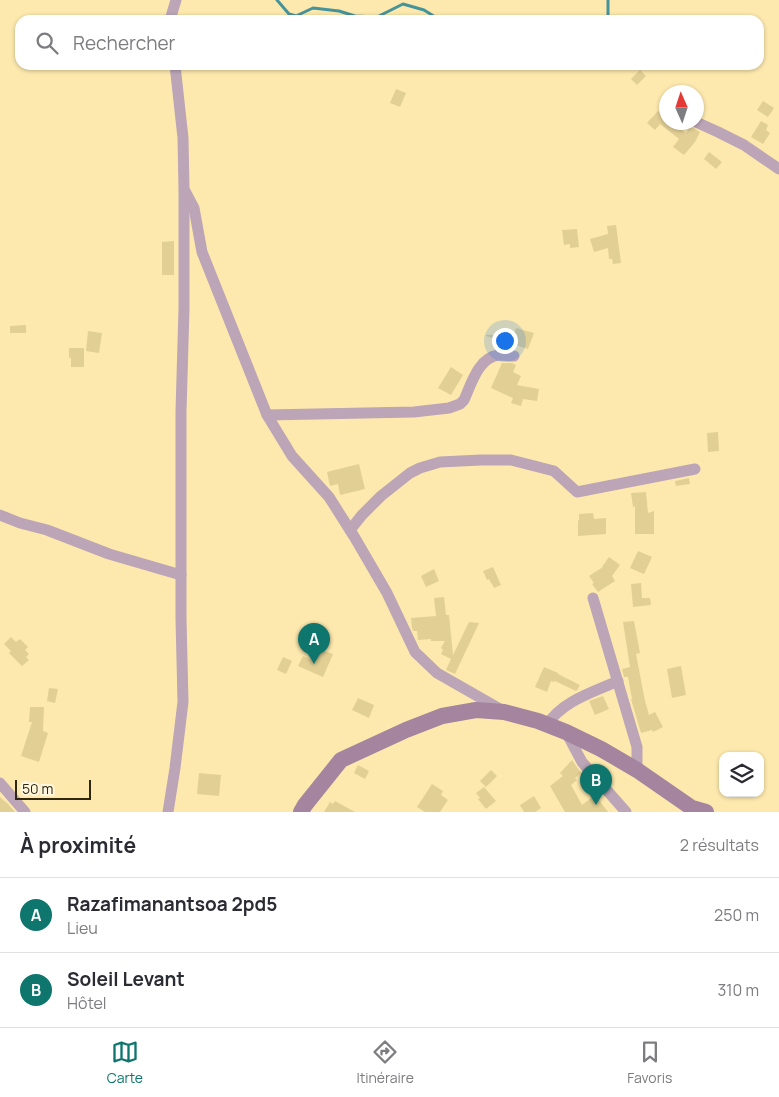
<!DOCTYPE html>
<html lang="fr">
<head>
<meta charset="utf-8">
<style>
  body { margin:0; font-family:Manrope,sans-serif; background:#f7f7f7; color:#2b2b33 }
  .controls { position:absolute; right:15px; bottom:15px; display:grid; overflow:hidden; border-radius:10px; box-shadow:0 1px 4px #0004 }
  .controls button { width:45px; height:45px; display:grid; place-items:center; padding:0; border:0; border-bottom:1px solid #e1e1e2; background:#fff; color:#2b2b33; font:25px sans-serif }
  .compass { position:absolute; left:659px; top:85px; width:45px; height:45px; border-radius:50%; background:#fff; box-shadow:0 1px 4px #0004; rotate:357deg }
  .scale { position:absolute; left:15px; bottom:12px; width:76px; box-sizing:border-box; padding-left:5px; border:2px solid #2f2810; border-top:0; font-size:14px; line-height:18px; white-space:nowrap; color:#2f2810; -webkit-text-stroke:4px #fff7e0; paint-order:stroke }
  .you { position:absolute; left:504px; top:340px; width:18px; height:18px; margin:-12px; border:4px solid #fff; border-radius:50%; background:#1a73e8; box-shadow:0 0 0 8px #1a73e833 }
  .badge { display:grid; place-items:center; width:32px; height:32px; border-radius:50%; background:#0f766e; color:#fff; font-size:16px; font-weight:700 }
  .pin { position:absolute; translate:-50% -41px; filter:drop-shadow(0 1px 2px #0008) }
  .pin::after { content:''; position:absolute; top:26px; width:18px; height:15px; background:inherit; clip-path:polygon(0 0,100% 0,50% 100%) }
  .list { margin:0; padding:0; list-style:none }
  h2 { display:flex; justify-content:space-between; align-items:center; height:65px; margin:0; padding:0 20px; font-size:21px }
  h2 small { font-size:16px; font-weight:400; color:#7c7c81 }
  .list li { display:grid; grid-template-columns:32px 1fr auto; gap:15px; align-items:center; box-sizing:border-box; height:75px; padding:0 20px; border-top:1px solid #e1e1e2 }
  .list b { display:block; font-size:19px; white-space:nowrap }
  .list p { margin:0; font-size:16px; white-space:nowrap; color:#7c7c81 }
  .list em { font-size:16px; font-style:normal; color:#7c7c81 }
  .icon { flex:none; width:28px; height:28px; fill:none; stroke:currentColor; stroke-width:2; stroke-linecap:round; stroke-linejoin:round }
  .map { position:relative; flex:none; width:779px; height:812px; overflow:hidden }
  .search { position:absolute; background:#fff; box-shadow:0 1px 4px #0004; left:15px; right:15px; top:15px; height:55px; display:flex; align-items:center; gap:12px; box-sizing:border-box; padding:0 18px; border-radius:15px; color:#7c7c81; font-size:19px }
  .sheet { height:215px; background:#fff }
  nav { display:flex; justify-content:space-around; align-items:center; box-sizing:border-box; height:70px; border-top:1px solid #e1e1e2; background:#fff; font-size:14px; color:#7c7c81 }
  nav a { display:grid; justify-items:center; gap:2px }
  nav .on { color:#0f766e }
  .map>svg:first-child { display:block }
</style>
</head>
<body>
<div class="map">
<svg width="779" height="812" viewBox="0 0 779 812">
  <rect width="100%" height="100%" fill="#fde9ae"/>
  <g fill="none" stroke-linecap="round" stroke-linejoin="round">
    <!-- stream -->
    <g stroke="#45939b" stroke-width="3">
      <path d="M277 0 289 14 296 16 313 8 339 11 355 16 377 17 403 4 424 10 440 20"/>
      <path d="M608 20V0"/>
      <path d="M550 65 562 67 572 65"/>
    </g>
  </g>
  <!-- building -->
  <g fill="#e2cf94">
    <path d="M640 70 646 76 637 85 631 79Z"/>
    <path d="M396 89 406 93 400 107 390 103Z"/>
    <path d="M763 101 774 108 768 117 757 110Z"/>
    <path d="M658 111 666 118V122H671L686 133 690 126 700 132 695 142 684 155 673 147 679 139 660 124 655 130 647 123Z"/>
    <path d="M761 121 768 125 766 130 770 133 763 144 751 137Z"/>
    <path d="M709 152 722 162 716 169 704 159Z"/>
    <path d="M616 225 621 263 613 264 612 259H609L608 248 594 252 590 239 608 234 607 226Z"/>
    <path d="M577 229 579 247 570 248V244L564 245 562 230Z"/>
    <path d="M174 241V275H162V242Z"/>
    <path d="M26 325V333H10V326Z"/>
    <path d="M516 328 534 333 528 349 486 336V335L514 334Z"/>
    <path d="M88 331 102 333 99 353 86 351Z"/>
    <path d="M69 348H84V367H71V358H69Z"/>
    <path d="M502 363H512L516 365 513 372 521 376 517 385 539 389 537 401 523 399 521 406 511 403 513 398 491 388Z"/>
    <path d="M451 367 463 375 451 395 438 388Z"/>
    <path d="M718 432 719 451 708 452 707 433Z"/>
    <path d="M359 464 365 489 340 495 338 484 330 486 327 472Z"/>
    <path d="M689 478 690 484 676 486 675 481Z"/>
    <path d="M646 492 648 513 654 511V534H635V506L633 507 631 493Z"/>
    <path d="M593 513 594 519 606 518V534L578 536V521L579 520V514Z"/>
    <path d="M638 551 652 557 644 574 630 568Z"/>
    <path d="M609 557 620 565 612 576 615 581 598 592 592 584 594 583 589 576 603 567H602Z"/>
    <path d="M493 567 501 585 494 588 489 579 487 580 483 571Z"/>
    <path d="M434 569 439 581 426 587 421 576Z"/>
    <path d="M641 583 642 598H650L651 605 633 607 631 584Z"/>
    <path d="M444 597 446 615H449L453 655 469 622 479 623 455 674 446 670 451 659 441 654 443 650 441 648 445 641H431V639L418 640 417 631H413L412 628 411 618 436 616 434 598Z"/>
    <path d="M634 621 640 653 636 654 645 701 649 715 655 712 663 727 653 732 652 730 641 733 631 699H632L628 677H624L622 669 630 667 623 622Z"/>
    <path d="M11 637 16 642 20 639 28 647 25 650 29 654 26 657 29 660 22 666 9 653 11 651 4 644Z"/>
    <path d="M321 650 333 654 323 677 298 666 303 656 316 662Z"/>
    <path d="M283 657 292 661 286 674 277 670Z"/>
    <path d="M681 666 686 695 672 698 667 669Z"/>
    <path d="M544 667 558 673V674L580 685 577 690 576 691 555 681 554 682 551 681 547 692 535 687Z"/>
    <path d="M49 688 58 689 55 703 47 701Z"/>
    <path d="M603 696 609 709 595 715 589 701Z"/>
    <path d="M358 698 374 705 369 718 352 710Z"/>
    <path d="M30 707H44L43 731 48 733 39 762 21 756 32 722H29Z"/>
    <path d="M572 760 581 773 575 778 577 780 571 785 582 805 595 795 608 812H565L550 786 563 776 560 773Z"/>
    <path d="M358 765 369 771 365 779 354 773Z"/>
    <path d="M491 770 497 776 486 787 480 781Z"/>
    <path d="M199 773 221 775 219 796 197 794Z"/>
    <path d="M432 784 443 791 441 795 448 800 440 812H425L417 807Z"/>
    <path d="M484 787 496 801 486 809 478 799 480 798 476 793Z"/>
    <path d="M534 796 541 808 535 812H524L520 805Z"/>
    <path d="M0 797 8 804 15 812H0Z"/>
    <path d="M335 801 355 812H324L330 802 333 804Z"/>
  </g>
  <g fill="none" stroke-linecap="round" stroke-linejoin="round">
    <!-- minor -->
    <g stroke="#bba5b7" stroke-width="11">
      <path d="M170 20 176 0"/>
      <path d="M175 65 183 138 184 189 194 208 202 252 267 415 292 456 329 497 355 538 387 593 415 652 437 673 500 709"/>
      <path d="M696 122 718 132 744 145 779 169"/>
      <path d="M267 415 414 412 449 408 460 404 464 400C471 385 478 358 498 355 503 355 509 356 514 356"/>
      <path d="M0 515 20 523 47 530 109 554 181 575"/>
      <path d="M350 530 362 515 381 496 410 473 420 468 440 462 481 460H511L554 471 577 492 695 469"/>
      <path d="M593 598 637 747V770"/>
      <path d="M547 725C562 701 593 692 618 681"/>
      <path d="M566 732 582 762 626 812"/>
      <path d="M0 783 25 812"/>
      <path d="M168 812 175 768 183 702 181 619V411L184 309V191"/>
    </g>
    <!-- secondary -->
    <path stroke="#a4849e" stroke-width="16" d="M301 812 305 805 341 760 406 730 442 716 476 710 504 712 538 721 566 732 601 749 637 770 692 808 706 812"/>
  </g>
</svg>
<div class="controls">
<button><svg class="icon" aria-label="layers" viewBox="0 0 24 24"><path d="M12 4l9 5-9 5-9-5zM3 14l9 5 9-5"/></svg></button>
</div>
<svg class="compass" viewBox="-18 -18 36 36"><path d="M0-13l5 13h-10z" fill="#e53935"/><path d="M0 13l5-13h-10z" fill="#7c7c81"/></svg>
<div class="scale">50 m</div>
<div class="you"></div>
<div class="pin badge" style="left:314px;top:664px">A</div>
<div class="pin badge" style="left:596px;top:805px">B</div>
<div class="search"><svg class="icon" aria-label="search" viewBox="0 0 24 24"><circle cx="10" cy="10" r="6"/><path d="M15 15l6 6"/></svg>Rechercher</div>
</div>
<section class="sheet">
<h2>À proximité<small>2 résultats</small></h2>
<ul class="list">
<li><span class="badge">A</span><div><b>Razafimanantsoa 2pd5</b><p>Lieu</p></div><em>250 m</em></li>
<li><span class="badge">B</span><div><b>Soleil Levant</b><p>Hôtel</p></div><em>310 m</em></li>
</ul>
</section>
<nav>
<a class="on"><svg class="icon" aria-label="map" viewBox="0 0 24 24"><path d="M3 6l6-2 6 2 6-2v14l-6 2-6-2-6 2zM9 4v14M15 6v14"/></svg>Carte</a>
<a><svg class="icon" aria-label="directions" viewBox="0 0 24 24"><path d="M12 3l9 9-9 9-9-9zM9 14v-3h6M13 9l2 2-2 2"/></svg>Itinéraire</a>
<a><svg class="icon" aria-label="saved" viewBox="0 0 24 24"><path d="M7 4h10v16l-5-4-5 4z"/></svg>Favoris</a>
</nav>
</body>
</html>
